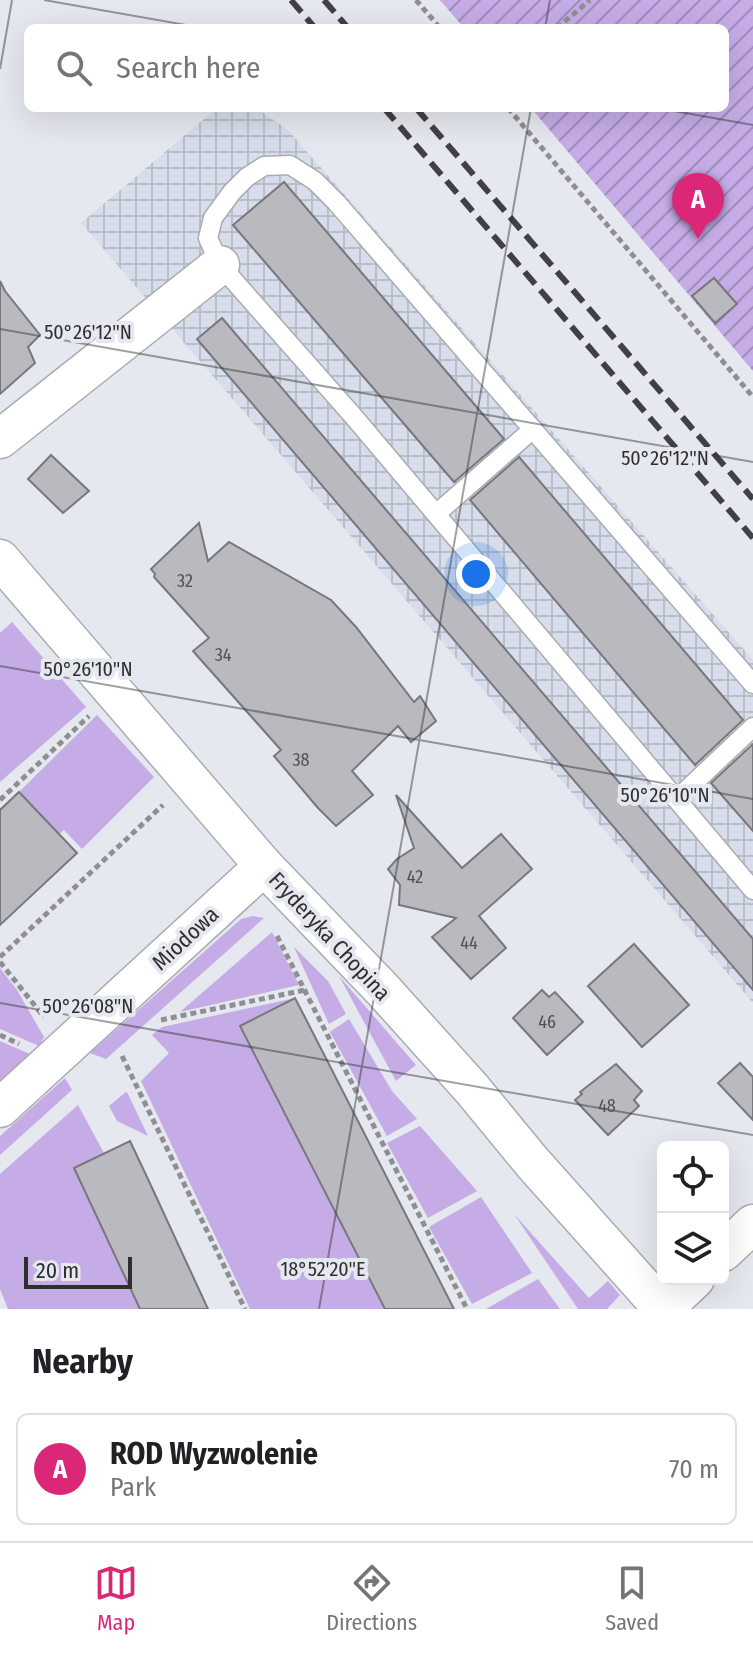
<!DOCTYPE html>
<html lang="en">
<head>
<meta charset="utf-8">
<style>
  body { margin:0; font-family:"Fira Sans Condensed",sans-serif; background:#f2f2f2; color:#202124 }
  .controls { position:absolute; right:24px; bottom:24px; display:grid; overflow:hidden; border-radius:12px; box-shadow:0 8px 32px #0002 }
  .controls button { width:72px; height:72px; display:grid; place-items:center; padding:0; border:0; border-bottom:2px solid #e0e0e0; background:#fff; color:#202124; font:40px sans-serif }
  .scale { position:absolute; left:24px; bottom:20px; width:108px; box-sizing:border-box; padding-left:8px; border:4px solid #2c2e30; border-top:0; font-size:22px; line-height:28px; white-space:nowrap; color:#2c2e30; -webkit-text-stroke:6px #e5e8ee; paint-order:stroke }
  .you { position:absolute; left:476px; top:574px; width:28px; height:28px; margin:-20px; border:6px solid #fff; border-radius:50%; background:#1a73e8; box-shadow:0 0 0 12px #1a73e833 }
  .badge { display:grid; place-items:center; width:52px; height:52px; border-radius:50%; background:#db2777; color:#fff; font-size:26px; font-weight:700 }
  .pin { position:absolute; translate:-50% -66px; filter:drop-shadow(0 2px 4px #0008) }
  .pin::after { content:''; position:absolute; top:42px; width:28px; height:24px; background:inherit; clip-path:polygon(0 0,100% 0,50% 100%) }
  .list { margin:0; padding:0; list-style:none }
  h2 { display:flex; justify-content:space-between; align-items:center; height:104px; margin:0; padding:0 32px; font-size:34px }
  h2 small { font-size:26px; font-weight:400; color:#757577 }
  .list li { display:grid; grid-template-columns:52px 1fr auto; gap:24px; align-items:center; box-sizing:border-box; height:112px; margin:0 16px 16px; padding:0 16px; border:2px solid #e0e0e0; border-radius:12px }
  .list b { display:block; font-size:30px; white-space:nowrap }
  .list p { margin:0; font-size:26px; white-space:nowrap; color:#757577 }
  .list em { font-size:26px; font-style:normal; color:#757577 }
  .icon { flex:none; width:44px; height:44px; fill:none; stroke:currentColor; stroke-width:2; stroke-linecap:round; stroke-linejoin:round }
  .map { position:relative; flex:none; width:753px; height:1309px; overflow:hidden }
  .search { position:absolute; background:#fff; box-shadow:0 8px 32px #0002; left:24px; right:24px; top:24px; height:88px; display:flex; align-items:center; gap:20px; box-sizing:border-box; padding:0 28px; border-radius:12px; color:#757577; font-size:30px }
  .sheet { height:232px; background:#fff }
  nav { display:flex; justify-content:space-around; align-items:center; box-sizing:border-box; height:112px; border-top:2px solid #e0e0e0; background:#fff; font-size:22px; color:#757577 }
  nav a { display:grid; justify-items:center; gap:4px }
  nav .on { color:#db2777 }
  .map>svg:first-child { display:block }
</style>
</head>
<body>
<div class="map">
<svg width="753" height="1309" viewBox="0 0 753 1309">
  <defs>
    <pattern id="industrial-grid" width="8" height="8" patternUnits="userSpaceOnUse" patternTransform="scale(2)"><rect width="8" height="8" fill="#d7ddea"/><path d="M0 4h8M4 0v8" fill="none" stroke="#b9bec9"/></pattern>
    <pattern id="garden-furrows" width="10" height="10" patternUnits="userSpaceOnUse" patternTransform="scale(2)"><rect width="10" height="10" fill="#c5ace6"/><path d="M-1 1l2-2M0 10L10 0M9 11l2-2" fill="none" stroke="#a08cbb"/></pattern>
  </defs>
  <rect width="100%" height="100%" fill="#e5e8ee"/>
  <!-- industrial -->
  <path fill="url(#industrial-grid)" d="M217 108H256L288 130 753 660V1003L81 223Z"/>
  <!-- grass -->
  <g fill="#c5ace6">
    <path d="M12 622 86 707 0 782V633Z"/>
    <path d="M97 715 154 777 82 849 64 830 59 834 19 792Z"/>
    <path d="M253 916 264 918 106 1059 90 1053 241 919Z"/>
    <path d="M272 932 299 985 180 1012Z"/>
    <path d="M294 947 328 981 346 1014 329 1024Z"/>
    <path d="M0 968 17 990 44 1037 39 1046 0 1029Z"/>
    <path d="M339 976 416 1065 396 1081Z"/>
    <path d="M295 998 240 1027 385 1309H250L141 1081 169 1053 152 1035 162 1027Z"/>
    <path d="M349 1019 392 1091 417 1119 387 1136 330 1032Z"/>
    <path d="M0 1041 32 1055 0 1085Z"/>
    <path d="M65 1078 72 1090 0 1155V1136Z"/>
    <path d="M126 1092H127L148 1136 117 1121 109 1106Z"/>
    <path d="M78 1105 104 1153 74 1168 140 1309H8L0 1289V1174Z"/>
    <path d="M420 1126 477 1191 428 1218 387 1143Z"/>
    <path d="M481 1197 532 1273 472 1304 429 1227Z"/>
    <path d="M514 1214 589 1298 608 1281 620 1295 607 1309H578Z"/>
    <path d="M538 1279 560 1309H486Z"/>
  </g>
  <!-- garden -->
  <path fill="url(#garden-furrows)" d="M440 0H753V371L531 108H725V28H464Z"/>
  <!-- building -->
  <g fill="#b9b9bf" stroke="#77777d" stroke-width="2">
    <path d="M284 182 504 439 454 482 233 225Z"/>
    <path d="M714 278 737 304 715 323 692 296Z"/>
    <path d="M0 281 5 291 40 335 28 347 35 363 0 394Z"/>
    <path d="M222 318 753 939V990L197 339Z"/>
    <path d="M51 455 89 491 63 513 28 479Z"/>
    <path d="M519 457 743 720 695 765 470 500Z"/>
    <path d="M199 523 208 561 229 542 331 600 356 627 414 702 420 696 436 721 411 742 398 726 352 771 373 795 336 826 318 808 274 756 281 750 193 651 209 638 154 577 155 574 151 569Z"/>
    <path d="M753 744V831L711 783Z"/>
    <path d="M19 792 77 853 0 925V810Z"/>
    <path d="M396 795 462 868 501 834 532 869 479 916 506 948 471 979 432 937 456 918 399 905 400 885 388 869 397 859 414 848Z"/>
    <path d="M634 944 689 1005 642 1047 588 986Z"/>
    <path d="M542 990 549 997 555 992 583 1022 547 1055 513 1018Z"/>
    <path d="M295 998 313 1033 454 1309H385L240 1026Z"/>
    <path d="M740 1063 753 1077V1120L718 1083Z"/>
    <path d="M616 1064 642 1091 634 1100 639 1106 608 1135 575 1100 582 1094 580 1092Z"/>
    <path d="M130 1141 147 1177 208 1309H140L74 1168Z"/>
  </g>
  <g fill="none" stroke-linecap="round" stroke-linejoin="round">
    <defs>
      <g id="service">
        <path d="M436 514 533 429"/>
        <path d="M753 684 336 202 315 181 290 165 264 166 247 177 232 192 213 218 208 238 220 265 354 417 753 890"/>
        <path d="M677 799 753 727"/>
      </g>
      <g id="minor">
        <path d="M0 439 220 265"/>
        <path d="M0 559 264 866 383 990 472 1089 532 1162 663 1309 695 1279"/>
        <path d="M0 1108 264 866"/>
        <path d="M723 1252 753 1224"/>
      </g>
    </defs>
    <!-- service casing -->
    <use href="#service" stroke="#a9abb1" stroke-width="21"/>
    <!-- minor casing -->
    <use href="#minor" stroke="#a9abb1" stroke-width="41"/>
    <!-- path -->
    <g stroke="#8d8f93" stroke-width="5" stroke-dasharray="6 4" stroke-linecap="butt">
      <path d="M416 0 440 28"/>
      <path d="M557 28 590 0"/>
      <path d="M508 108 753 397"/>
      <path d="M0 800 89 716"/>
      <path d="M277 936 467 1309"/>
      <path d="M0 957 163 805"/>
      <path d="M0 962 44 1017"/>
      <path d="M161 1020 305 990"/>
      <path d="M0 1035 19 1044"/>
      <path d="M122 1056 245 1309"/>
    </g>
    <!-- service -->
    <use href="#service" stroke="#fff" stroke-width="18"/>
    <!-- minor -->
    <use href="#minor" stroke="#fff" stroke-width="38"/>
    <!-- rail -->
    <g stroke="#3f4144" stroke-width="6" stroke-dasharray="16 8" stroke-linecap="butt">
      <path d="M291 0 315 28"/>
      <path d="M324 0 348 28"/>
      <path d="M384 108 753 538"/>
      <path d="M416 108 753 499"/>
    </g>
  </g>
  <!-- ticks -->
  <path fill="none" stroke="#2c2e30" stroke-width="2" stroke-opacity="0.45" d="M44 0 203 28M545 28 550 0M0 69 12 0M657 108 753 125M0 329 753 462M0 666 753 799M0 1003 753 1135M319 1309 531 108"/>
  <g text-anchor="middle" stroke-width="8" stroke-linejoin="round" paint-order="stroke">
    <!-- number labels -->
    <g font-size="18" fill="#4f5154">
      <text x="185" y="587">32</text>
      <text x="223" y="661">34</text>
      <text x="301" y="766">38</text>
      <text x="415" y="883">42</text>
      <text x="469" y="949">44</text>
      <text x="547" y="1028">46</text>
      <text x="607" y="1112">48</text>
    </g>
    <!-- street labels -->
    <g font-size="22" fill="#2c2e30" stroke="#e5e8ee">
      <text transform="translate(330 936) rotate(47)" y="8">Fryderyka Chopina</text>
      <text transform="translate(185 938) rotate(-43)" y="8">Miodowa</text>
    </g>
  </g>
  <g font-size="20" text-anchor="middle" fill="#2c2e30" stroke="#e5e8ee" stroke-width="8" stroke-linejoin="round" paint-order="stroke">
    <text x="88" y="339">50°26'12"N</text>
    <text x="665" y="465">50°26'12"N</text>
    <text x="88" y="676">50°26'10"N</text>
    <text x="665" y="802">50°26'10"N</text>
    <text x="88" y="1013">50°26'08"N</text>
    <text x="323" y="1276">18°52'20"E</text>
  </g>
</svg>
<div class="controls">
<button><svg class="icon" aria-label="locate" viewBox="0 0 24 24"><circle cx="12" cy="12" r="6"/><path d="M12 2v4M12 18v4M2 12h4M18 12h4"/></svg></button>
<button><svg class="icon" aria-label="layers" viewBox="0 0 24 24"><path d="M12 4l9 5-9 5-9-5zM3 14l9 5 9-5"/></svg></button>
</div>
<div class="scale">20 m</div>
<div class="you"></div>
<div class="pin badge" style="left:698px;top:239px">A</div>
<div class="search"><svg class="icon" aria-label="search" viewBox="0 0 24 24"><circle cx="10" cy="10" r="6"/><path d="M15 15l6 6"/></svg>Search here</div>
</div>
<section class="sheet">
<h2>Nearby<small></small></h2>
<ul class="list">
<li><span class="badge">A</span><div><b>ROD Wyzwolenie</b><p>Park</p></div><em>70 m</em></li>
</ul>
</section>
<nav>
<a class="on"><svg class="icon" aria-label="map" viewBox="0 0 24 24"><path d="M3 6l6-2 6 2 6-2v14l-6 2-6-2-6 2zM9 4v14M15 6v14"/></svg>Map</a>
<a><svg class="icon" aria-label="directions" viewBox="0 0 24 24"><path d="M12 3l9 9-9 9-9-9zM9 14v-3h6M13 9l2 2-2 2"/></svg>Directions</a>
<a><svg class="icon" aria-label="saved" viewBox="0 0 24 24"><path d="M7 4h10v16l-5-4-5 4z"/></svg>Saved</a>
</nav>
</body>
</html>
